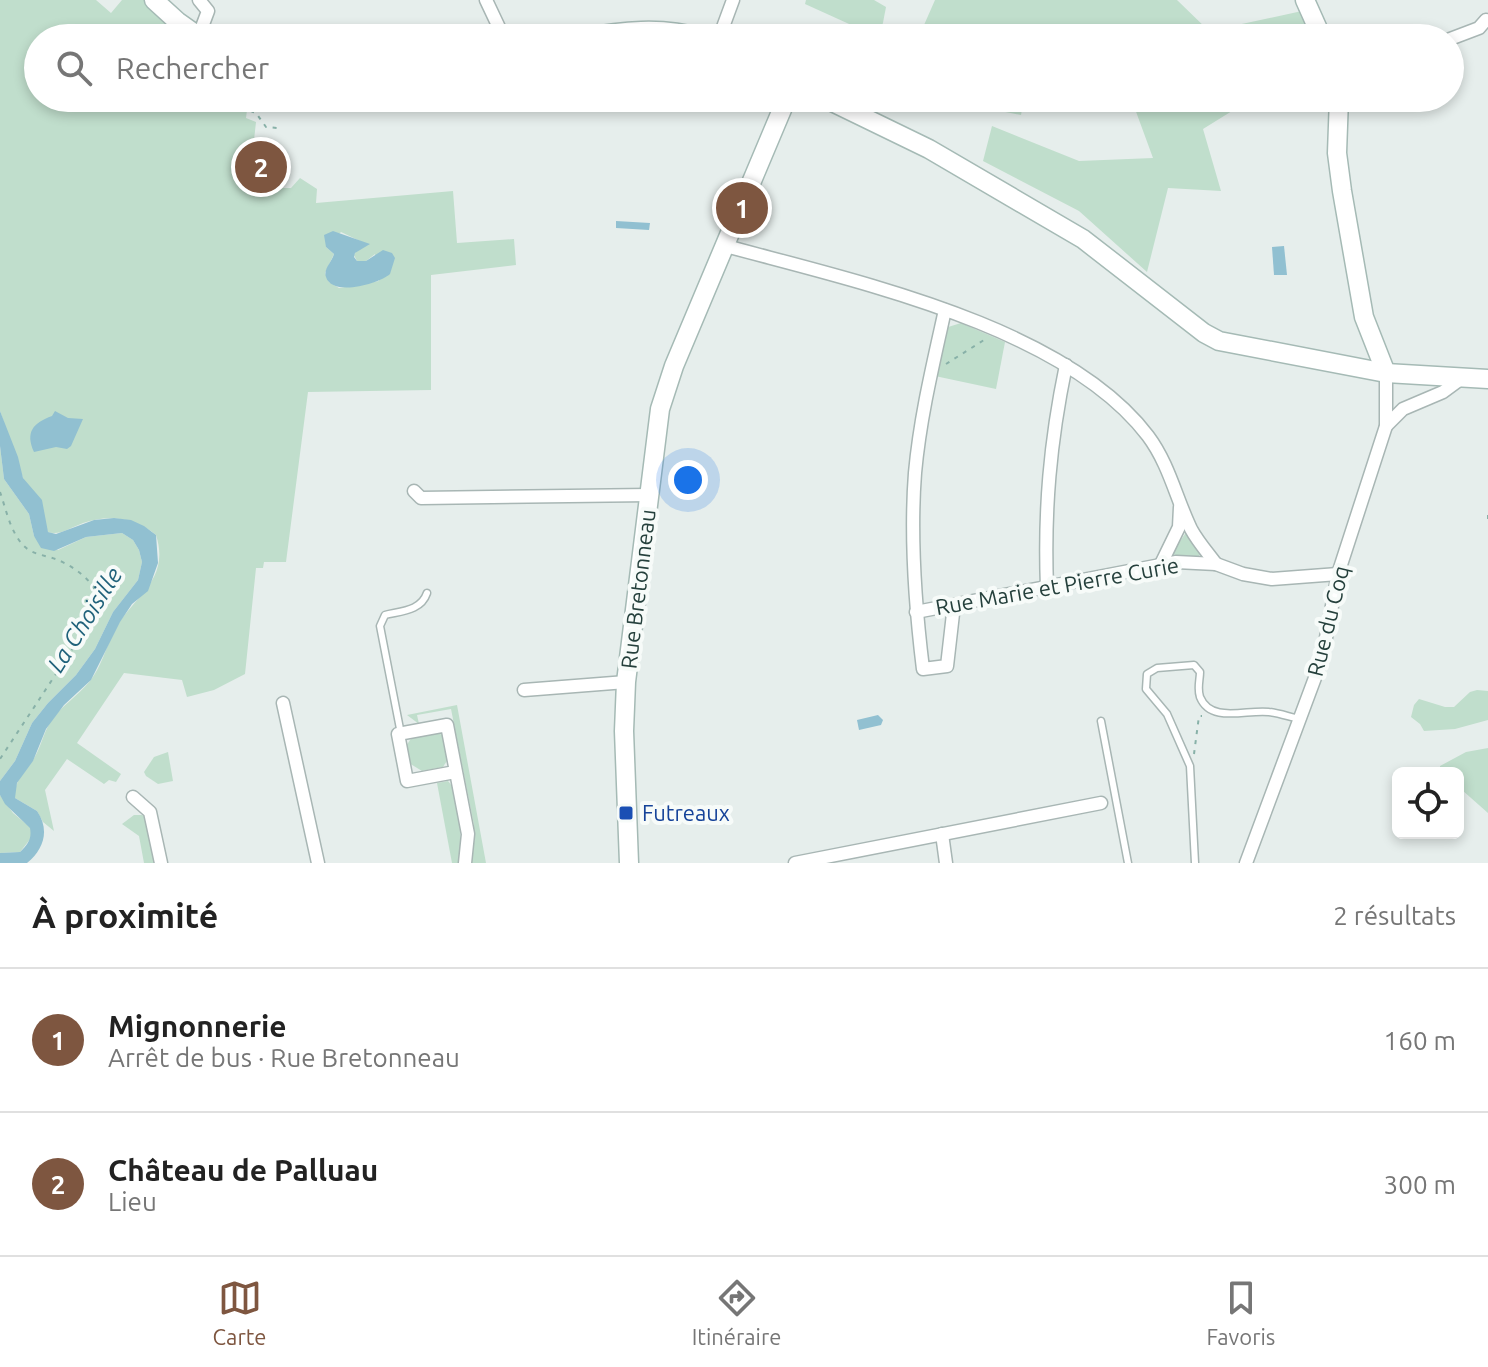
<!DOCTYPE html>
<html lang="fr">
<head>
<meta charset="utf-8">
<style>
  body { margin:0; font-family:Ubuntu,sans-serif; background:#f2f2f2; color:#222 }
  .controls { position:absolute; right:24px; bottom:24px; display:grid; overflow:hidden; border-radius:12px; box-shadow:0 4px 12px #0003 }
  .controls button { width:72px; height:72px; display:grid; place-items:center; padding:0; border:0; border-bottom:2px solid #e0e0e0; background:#fff; color:#222; font:40px sans-serif }
  .you { position:absolute; left:688px; top:480px; width:28px; height:28px; margin:-20px; border:6px solid #fff; border-radius:50%; background:#1a73e8; box-shadow:0 0 0 12px #1a73e833 }
  .badge { display:grid; place-items:center; width:52px; height:52px; border-radius:50%; background:#7e5640; color:#fff; font-size:26px; font-weight:700 }
  .pin { position:absolute; translate:-50% -50%; border:4px solid #fff; box-shadow:0 2px 8px #0006 }
  .list { margin:0; padding:0; list-style:none }
  h2 { display:flex; justify-content:space-between; align-items:center; height:104px; margin:0; padding:0 32px; font-size:34px }
  h2 small { font-size:26px; font-weight:400; color:#767676 }
  .list li { display:grid; grid-template-columns:52px 1fr auto; gap:24px; align-items:center; box-sizing:border-box; height:144px; padding:0 32px; border-top:2px solid #e0e0e0 }
  .list b { display:block; font-size:30px; white-space:nowrap }
  .list p { margin:0; font-size:26px; white-space:nowrap; color:#767676 }
  .list em { font-size:26px; font-style:normal; color:#767676 }
  .icon { flex:none; width:44px; height:44px; fill:none; stroke:currentColor; stroke-width:2; stroke-linecap:round; stroke-linejoin:round }
  .map { position:relative; flex:none; width:1488px; height:863px; overflow:hidden }
  .search { position:absolute; background:#fff; box-shadow:0 4px 12px #0003; left:24px; right:24px; top:24px; height:88px; display:flex; align-items:center; gap:20px; box-sizing:border-box; padding:0 28px; border-radius:44px; color:#767676; font-size:30px }
  .sheet { height:392px; background:#fff }
  nav { display:flex; justify-content:space-around; align-items:center; box-sizing:border-box; height:112px; border-top:2px solid #e0e0e0; background:#fff; font-size:22px; color:#767676 }
  nav a { display:grid; justify-items:center; gap:4px }
  nav .on { color:#7e5640 }
  .map>svg:first-child { display:block }
</style>
</head>
<body>
<div class="map">
<svg width="1488" height="863" viewBox="0 0 1488 863">
  <rect width="100%" height="100%" fill="#e6eeec"/>
  <!-- green -->
  <g fill="#c0decc" fill-rule="evenodd">
    <path d="M0 0H96L111 13 122 0H144L184 38H38V98H242L248 102 246 118 256 122 253 149 250 151 252 156V182L271 183 280 188H291L300 178 317 189 316 203 453 191 457 243 514 239 516 265 431 275V390L308 392 286 562H264L263 568H256L245 674 214 690 187 697 182 680 124 673 77 743 121 774 116 782 109 780 104 784 67 759 45 790 54 831 43 822 37 811 15 798C13 781 25 773 33 760 41 748 43 733 51 721 62 705 78 696 90 681 101 667 106 648 114 631 132 597 171 581 156 535 136 518 109 514 83 523 72 527 59 536 48 532L23 478 0 411ZM341 232 362 242 354 255 357 261H366L375 254 379 281 339 288 329 282 325 273 334 254 326 247Z"/>
    <path d="M806 0H874L886 7 880 38 805 4Z"/>
    <path d="M935 0H1177L1209 31 1302 11 1313 38H1077L1071 25 1043 38H939L924 25Z"/>
    <path d="M975 98H1024L1021 115 975 106Z"/>
    <path d="M1131 98H1253L1203 129 1221 191 1168 188 1147 272 1079 211 983 161 992 126 1079 161 1153 158Z"/>
    <path d="M961 323 1005 342 996 389 935 376 945 328Z"/>
    <path d="M0 446 4 479 29 514 34 536 58 550 86 537 122 533 133 540 139 550 142 562 138 580 113 612 95 649 76 675 48 703 32 723 15 761 0 781Z"/>
    <path d="M1185 534H1188L1201 552 1198 558 1175 557 1173 551Z"/>
    <path d="M1477 690 1488 691V720L1455 729 1424 731 1420 724 1411 717 1414 705 1419 699 1445 707H1454L1470 692Z"/>
    <path d="M457 705 486 863H471L474 825 451 709 417 715 419 724 407 715Z"/>
    <path d="M431 731 446 736 450 756 443 767 422 771 409 763 406 746 415 733Z"/>
    <path d="M1488 748V813L1462 790H1458V773H1440V766L1466 752Z"/>
    <path d="M168 752 173 781 158 784 146 776 144 772 154 757Z"/>
    <path d="M448 781C463 797 461 842 459 863H452L437 783Z"/>
    <path d="M0 795 13 813 31 828V838L20 852 0 853Z"/>
    <path d="M134 815H142L146 818 156 863H144L139 836 122 824Z"/>
  </g>
  <!-- water -->
  <g fill="#91c0d1">
    <path d="M616 221 650 223 649 230 616 228Z"/>
    <path d="M333 231 370 244 355 253 354 257 357 261H366L383 250 392 253 395 258 390 274C379 284 332 297 326 277 323 269 332 262 334 254L326 247 324 235Z"/>
    <path d="M1284 246 1287 275H1274L1272 247Z"/>
    <path d="M0 411 18 457 23 478 42 500 48 532 56 534 94 520 114 518 131 520 144 526 156 535 158 563 148 591 132 604 120 622 91 680 64 705 46 729 33 761 17 783 15 798 37 811C50 830 44 849 27 863H0V853L20 852C28 844 32 839 30 828L5 804 0 795V781L15 761 32 723 48 703 76 675 95 649 113 612 138 580 142 562 139 550 133 540 122 533 86 537 54 551 41 548 34 536 29 514 4 479 0 446Z"/>
    <path d="M55 411 68 418 83 419 71 446 67 449 56 447 34 452C25 432 33 423 52 416Z"/>
    <path d="M878 715 883 720 881 725 859 730 857 720Z"/>
  </g>
  <g fill="none" stroke-linecap="round" stroke-linejoin="round">
    <defs>
      <g id="lane">
        <path d="M1101 721 1128 863"/>
        <path d="M401 734 380 626 385 615C401 611 421 611 427 593"/>
        <path d="M1195 863 1190 766 1167 714 1146 689 1147 674 1157 668 1194 665 1200 672C1200 680 1197 688 1200 697 1211 724 1247 709 1269 712 1279 713 1290 717 1300 719"/>
      </g>
      <g id="street">
        <path d="M486 0 504 38"/>
        <path d="M199 35 208 11 199 0"/>
        <path d="M719 38 733 0"/>
        <path d="M1450 39 1479 28 1486 20"/>
        <path d="M726 246C854 281 1065 326 1148 436 1169 464 1176 498 1191 529 1198 542 1208 553 1216 564"/>
        <path d="M945 310C933 364 920 418 915 473 910 538 915 604 923 669L947 666 954 605"/>
        <path d="M1386 426 1403 409 1443 392 1462 378"/>
        <path d="M414 491 421 498 650 495"/>
        <path d="M1161 564 1179 527 1180 507"/>
        <path d="M1047 588C1044 510 1050 442 1066 365"/>
        <path d="M916 612 1176 562 1216 564 1243 574 1272 579 1338 574"/>
        <path d="M524 690 626 682"/>
        <path d="M283 703 318 863"/>
        <path d="M455 772 407 781 398 734 447 725 468 834 465 863"/>
        <path d="M133 797 150 812 161 863"/>
        <path d="M942 834 946 863"/>
        <path d="M795 863 1101 803"/>
        <path d="M1246 863 1322 659 1338 574 1386 426V373"/>
      </g>
      <g id="secondary">
        <path d="M154 0 177 21 201 38"/>
        <path d="M1305 0 1322 38"/>
        <path d="M582 38C620 31 663 26 700 38"/>
        <path d="M824 98 929 149 1083 239 1204 333 1219 341 1386 373 1488 379"/>
        <path d="M1339 98 1337 153 1342 191 1364 317 1386 373"/>
        <path d="M629 863 624 731 626 682 660 409 674 366 786 100"/>
      </g>
    </defs>
    <!-- lane casing -->
    <use href="#lane" stroke="#a8b6b4" stroke-width="9"/>
    <!-- street casing -->
    <use href="#street" stroke="#a8b6b4" stroke-width="15"/>
    <!-- secondary casing -->
    <use href="#secondary" stroke="#a5bab5" stroke-width="21"/>
    <!-- path -->
    <g stroke="#88b1a8" stroke-width="2" stroke-dasharray="4 6" stroke-linecap="butt">
      <path d="M241 107 256 113 266 127 277 128"/>
      <path d="M946 364 984 340"/>
      <path d="M0 492C6 509 10 531 23 545 32 555 46 555 58 560 77 568 104 588 98 610L0 759"/>
      <path d="M1488 515V525"/>
      <path d="M1194 754 1199 716H1202"/>
    </g>
    <!-- lane -->
    <use href="#lane" stroke="#fff" stroke-width="6"/>
    <!-- street -->
    <use href="#street" stroke="#fff" stroke-width="12"/>
    <!-- secondary -->
    <use href="#secondary" stroke="#fff" stroke-width="18"/>
  </g>
  <!-- markers -->
  <rect fill="#1a4fb4" stroke="#f7fbf9" stroke-width="3" x="618" y="805" width="16" height="16" rx="4"/>
  <g text-anchor="middle" stroke-width="8" stroke-linejoin="round" paint-order="stroke">
    <!-- street labels -->
    <g font-size="22" fill="#25403c" stroke="#f7fbf9">
      <text transform="translate(1057 586) rotate(-10)" y="8">Rue Marie et Pierre Curie</text>
      <text transform="translate(638 589) rotate(-83)" y="8">Rue Bretonneau</text>
      <text transform="translate(1328 621) rotate(-76)" y="8">Rue du Coq</text>
    </g>
    <!-- transit labels -->
    <g font-size="22" fill="#164399" stroke="#f7fbf9" text-anchor="start">
      <text x="642" y="821">Futreaux</text>
    </g>
    <!-- water labels -->
    <g font-size="24" font-style="italic" fill="#20627b" stroke="#f7fbf9">
      <text transform="translate(85 620) rotate(-58)" y="8">La Choisille</text>
    </g>
  </g>
</svg>
<div class="controls">
<button><svg class="icon" aria-label="locate" viewBox="0 0 24 24"><circle cx="12" cy="12" r="6"/><path d="M12 2v4M12 18v4M2 12h4M18 12h4"/></svg></button>
</div>
<div class="you"></div>
<div class="pin badge" style="left:742px;top:208px">1</div>
<div class="pin badge" style="left:261px;top:167px">2</div>
<div class="search"><svg class="icon" aria-label="search" viewBox="0 0 24 24"><circle cx="10" cy="10" r="6"/><path d="M15 15l6 6"/></svg>Rechercher</div>
</div>
<section class="sheet">
<h2>À proximité<small>2 résultats</small></h2>
<ul class="list">
<li><span class="badge">1</span><div><b>Mignonnerie</b><p>Arrêt de bus · Rue Bretonneau</p></div><em>160 m</em></li>
<li><span class="badge">2</span><div><b>Château de Palluau</b><p>Lieu</p></div><em>300 m</em></li>
</ul>
</section>
<nav>
<a class="on"><svg class="icon" aria-label="map" viewBox="0 0 24 24"><path d="M3 6l6-2 6 2 6-2v14l-6 2-6-2-6 2zM9 4v14M15 6v14"/></svg>Carte</a>
<a><svg class="icon" aria-label="directions" viewBox="0 0 24 24"><path d="M12 3l9 9-9 9-9-9zM9 14v-3h6M13 9l2 2-2 2"/></svg>Itinéraire</a>
<a><svg class="icon" aria-label="saved" viewBox="0 0 24 24"><path d="M7 4h10v16l-5-4-5 4z"/></svg>Favoris</a>
</nav>
</body>
</html>
